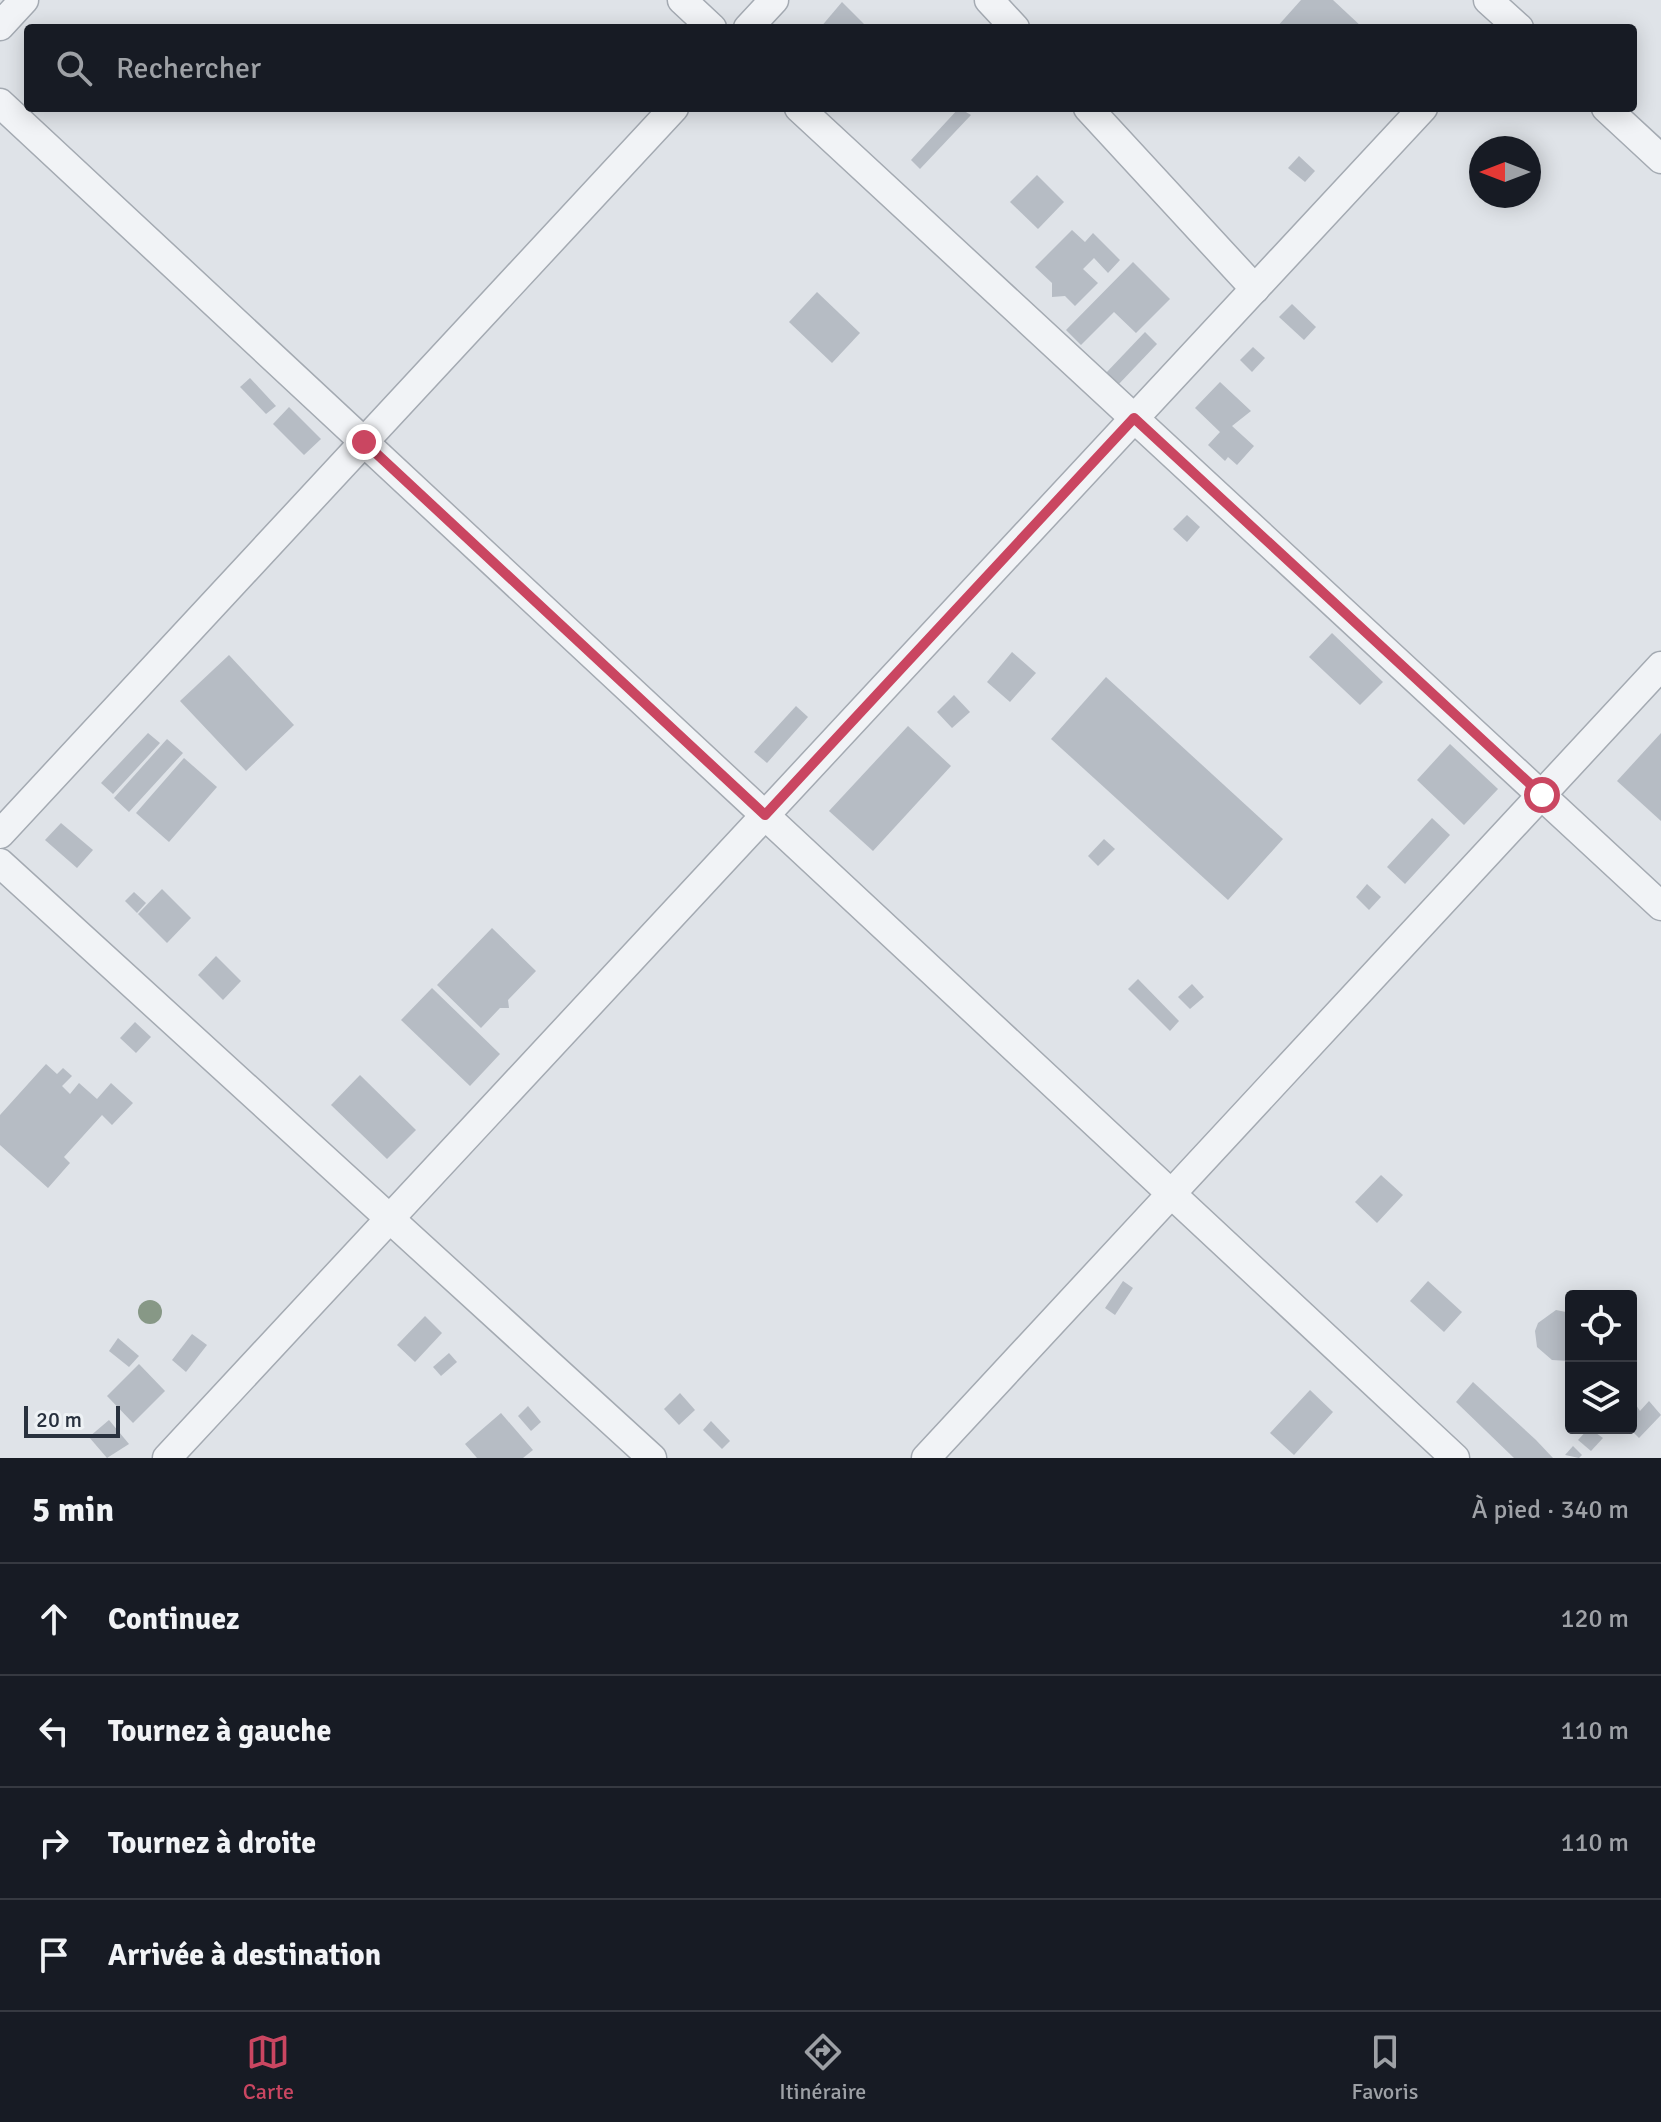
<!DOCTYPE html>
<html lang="fr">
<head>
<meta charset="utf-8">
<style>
  body { margin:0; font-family:Signika,sans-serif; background:#242831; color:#f1f3f6 }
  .controls { position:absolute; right:24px; bottom:24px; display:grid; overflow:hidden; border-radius:8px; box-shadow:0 4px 20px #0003 }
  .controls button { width:72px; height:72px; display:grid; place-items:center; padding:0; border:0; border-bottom:2px solid #363941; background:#171b24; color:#f1f3f6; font:40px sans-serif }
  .compass { position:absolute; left:1469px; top:136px; width:72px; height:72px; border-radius:50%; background:#171b24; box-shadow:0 4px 20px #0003; rotate:270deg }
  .scale { position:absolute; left:24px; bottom:20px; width:96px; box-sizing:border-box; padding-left:8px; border:4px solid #28313e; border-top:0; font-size:22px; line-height:28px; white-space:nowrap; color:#28313e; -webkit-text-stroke:6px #eef2f5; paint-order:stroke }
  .stop { position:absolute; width:24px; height:24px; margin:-18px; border:6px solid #ca4661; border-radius:50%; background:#fff }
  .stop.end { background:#ca4661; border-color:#fff; box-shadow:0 2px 8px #0008 }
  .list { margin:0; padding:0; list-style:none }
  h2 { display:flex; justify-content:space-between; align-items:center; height:104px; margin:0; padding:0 32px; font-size:34px }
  h2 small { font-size:26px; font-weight:400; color:#9ea1a6 }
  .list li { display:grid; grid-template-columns:52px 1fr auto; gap:24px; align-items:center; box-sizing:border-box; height:112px; padding:0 32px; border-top:2px solid #363941 }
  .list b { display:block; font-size:30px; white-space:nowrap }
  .list em { font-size:26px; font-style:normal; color:#9ea1a6 }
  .icon { flex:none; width:44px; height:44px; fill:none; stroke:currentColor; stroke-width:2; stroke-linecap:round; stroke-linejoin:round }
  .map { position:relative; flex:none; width:1661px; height:1458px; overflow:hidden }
  .search { position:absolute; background:#171b24; box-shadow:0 4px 20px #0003; left:24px; right:24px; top:24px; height:88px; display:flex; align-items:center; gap:20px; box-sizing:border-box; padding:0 28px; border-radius:8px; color:#9ea1a6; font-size:30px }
  .sheet { height:552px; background:#171b24 }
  nav { display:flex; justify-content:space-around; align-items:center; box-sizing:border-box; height:112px; border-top:2px solid #363941; background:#171b24; font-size:22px; color:#9ea1a6 }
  nav a { display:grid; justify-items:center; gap:4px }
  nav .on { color:#ca4661 }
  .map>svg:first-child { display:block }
</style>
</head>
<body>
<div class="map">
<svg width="1661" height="1458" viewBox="0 0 1661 1458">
  <rect width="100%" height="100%" fill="#dfe3e8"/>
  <!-- building -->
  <g fill="#b6bcc4">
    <path d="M1301 0H1333L1363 28H1276Z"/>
    <path d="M842 2 868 28H820Z"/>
    <path d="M959 108 971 115 920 169 911 160Z"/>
    <path d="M1299 156 1315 171 1305 182 1288 168Z"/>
    <path d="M1037 175 1064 202 1038 229 1010 202Z"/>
    <path d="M1072 230 1085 242 1093 233 1120 260 1108 273 1094 258 1083 269 1098 283 1075 306 1065 296 1052 297V283L1035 267Z"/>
    <path d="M1133 262 1170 299 1136 333 1114 312 1081 345 1066 330Z"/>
    <path d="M817 292 860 333 832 363 789 322Z"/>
    <path d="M1292 304 1316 327 1304 340 1279 317Z"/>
    <path d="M1145 332 1157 344 1117 386 1105 374Z"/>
    <path d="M1253 347 1265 358 1252 372 1240 360Z"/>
    <path d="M250 378 276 406 266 414 240 387Z"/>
    <path d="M1220 382 1251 411 1232 426 1254 446 1237 465 1228 457 1225 461 1208 445 1220 432 1195 408Z"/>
    <path d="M289 407 321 439 304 455 273 424Z"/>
    <path d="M1187 515 1200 527 1187 542 1173 529Z"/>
    <path d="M1332 633 1383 682 1360 705 1309 657Z"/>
    <path d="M1012 652 1036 673 1010 702 987 682Z"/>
    <path d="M229 655 294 725 246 771 180 701Z"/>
    <path d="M1106 677 1283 839 1228 900 1051 739Z"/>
    <path d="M954 695 970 712 952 728 937 712Z"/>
    <path d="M796 706 808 717 767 763 754 752Z"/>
    <path d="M908 726 951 766 873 851 829 811Z"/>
    <path d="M148 733 160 743 113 794 101 783Z"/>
    <path d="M1661 733V821L1617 781Z"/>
    <path d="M167 739 183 753 129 812 114 798Z"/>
    <path d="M1450 744 1498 789 1464 825 1417 780Z"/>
    <path d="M184 758 217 787 169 842 136 813Z"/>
    <path d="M1432 818 1450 835 1405 884 1387 867Z"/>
    <path d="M61 823 93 850 77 868 45 840Z"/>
    <path d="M1104 839 1115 849 1098 866 1088 856Z"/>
    <path d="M1367 884 1381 897 1369 910 1356 897Z"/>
    <path d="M162 889 191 918 167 943 138 914Z"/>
    <path d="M134 892 146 903 137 913 125 901Z"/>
    <path d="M492 928 536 971 508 1000 509 1008H500L481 1028 437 985Z"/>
    <path d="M216 956 241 981 223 1000 198 975Z"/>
    <path d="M1138 979 1179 1021 1170 1031 1128 989Z"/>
    <path d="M1192 984 1204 997 1190 1009 1178 997Z"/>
    <path d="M432 988 500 1054 470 1086 401 1020Z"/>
    <path d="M135 1022 151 1037 136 1053 120 1038Z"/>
    <path d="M46 1064 57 1074 63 1068 72 1076 62 1086 70 1094 79 1083 97 1099 111 1083 133 1103 112 1125 102 1115 64 1157 70 1163 48 1188 0 1145V1115Z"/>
    <path d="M360 1075 416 1130 387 1159 331 1105Z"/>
    <path d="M1381 1175 1403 1195 1377 1223 1355 1202Z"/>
    <path d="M1123 1281 1133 1288 1115 1315 1105 1308Z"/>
    <path d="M1428 1281 1462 1312 1444 1332 1410 1301Z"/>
    <path d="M1556 1310 1571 1313 1569 1361 1552 1360 1537 1347 1535 1331 1538 1323Z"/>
    <path d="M425 1316 442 1333 415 1362 397 1345Z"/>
    <path d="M192 1334 207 1345 186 1372 172 1360Z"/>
    <path d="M118 1338 139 1356 129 1367 109 1351Z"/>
    <path d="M449 1353 457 1362 441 1376 433 1367Z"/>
    <path d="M139 1364 165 1391 133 1423 107 1396Z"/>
    <path d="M1473 1382 1536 1440 1553 1458H1514L1456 1402Z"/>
    <path d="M1310 1390 1333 1412 1294 1455 1270 1433Z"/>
    <path d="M680 1393 695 1410 679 1425 664 1409Z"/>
    <path d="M1649 1401 1661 1415 1639 1438 1631 1430V1410L1636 1405 1640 1411Z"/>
    <path d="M528 1406 541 1422 531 1431 518 1416Z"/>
    <path d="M501 1413 533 1450 523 1458H477L465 1444Z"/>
    <path d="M109 1420 129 1444 107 1458 89 1437Z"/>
    <path d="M711 1421 730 1441 722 1449 703 1430Z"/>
    <path d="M1589 1428 1603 1438 1591 1451 1578 1440Z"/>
    <path d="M1573 1446 1582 1455 1579 1458 1565 1455Z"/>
  </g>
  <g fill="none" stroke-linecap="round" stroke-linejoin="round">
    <defs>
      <g id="street">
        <path d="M682 0 712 28"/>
        <path d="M989 0 1015 28"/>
        <path d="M1488 0 1519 28"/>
        <path d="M0 26 24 0"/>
        <path d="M748 28 774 0"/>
        <path d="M0 103 1455 1458"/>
        <path d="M799 108 1661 906"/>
        <path d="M1088 108 1255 289"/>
        <path d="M1606 108 1661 159"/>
        <path d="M0 834 674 108"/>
        <path d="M0 863 652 1458"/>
        <path d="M167 1458 1423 108"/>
        <path d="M926 1458 1661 666"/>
      </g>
    </defs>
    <!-- street casing -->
    <use href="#street" stroke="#a4aab2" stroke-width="31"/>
    <!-- street -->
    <use href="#street" stroke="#f1f3f6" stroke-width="28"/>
  </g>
  <!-- trees -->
  <circle fill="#879886" cx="150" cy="1312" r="12"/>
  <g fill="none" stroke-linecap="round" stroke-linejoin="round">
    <!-- route -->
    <path stroke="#ca4661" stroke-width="10" d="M364 442 765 815 1134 418 1542 795"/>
  </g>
</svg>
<div class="controls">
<button><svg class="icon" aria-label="locate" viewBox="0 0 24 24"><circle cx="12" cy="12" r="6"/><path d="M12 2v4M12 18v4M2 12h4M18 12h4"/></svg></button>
<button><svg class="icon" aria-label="layers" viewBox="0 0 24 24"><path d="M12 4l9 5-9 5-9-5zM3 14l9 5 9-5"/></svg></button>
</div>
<svg class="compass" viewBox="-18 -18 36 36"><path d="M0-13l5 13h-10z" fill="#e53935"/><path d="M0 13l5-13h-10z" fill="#9ea1a6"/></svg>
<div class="scale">20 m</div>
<div class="stop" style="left:1542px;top:795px"></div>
<div class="stop end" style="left:364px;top:442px"></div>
<div class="search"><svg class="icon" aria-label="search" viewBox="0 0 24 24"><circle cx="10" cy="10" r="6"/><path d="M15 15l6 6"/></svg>Rechercher</div>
</div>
<section class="sheet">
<h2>5 min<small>À pied · 340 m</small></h2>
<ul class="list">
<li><svg class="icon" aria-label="ahead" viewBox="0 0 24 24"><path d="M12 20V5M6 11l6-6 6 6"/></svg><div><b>Continuez</b></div><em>120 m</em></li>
<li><svg class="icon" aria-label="left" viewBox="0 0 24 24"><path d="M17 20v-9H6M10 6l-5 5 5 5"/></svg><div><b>Tournez à gauche</b></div><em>110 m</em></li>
<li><svg class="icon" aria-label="right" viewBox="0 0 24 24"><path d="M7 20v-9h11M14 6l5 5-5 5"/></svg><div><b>Tournez à droite</b></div><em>110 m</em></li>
<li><svg class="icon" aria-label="arrive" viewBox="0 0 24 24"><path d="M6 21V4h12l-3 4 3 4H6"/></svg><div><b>Arrivée à destination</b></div></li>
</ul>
</section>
<nav>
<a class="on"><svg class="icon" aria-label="map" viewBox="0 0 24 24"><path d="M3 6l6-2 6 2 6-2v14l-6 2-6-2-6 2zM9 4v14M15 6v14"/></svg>Carte</a>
<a><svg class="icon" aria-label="directions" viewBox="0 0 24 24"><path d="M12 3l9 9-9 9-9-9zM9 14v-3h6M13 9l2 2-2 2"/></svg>Itinéraire</a>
<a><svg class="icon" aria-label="saved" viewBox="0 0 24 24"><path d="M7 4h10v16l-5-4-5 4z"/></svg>Favoris</a>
</nav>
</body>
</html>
